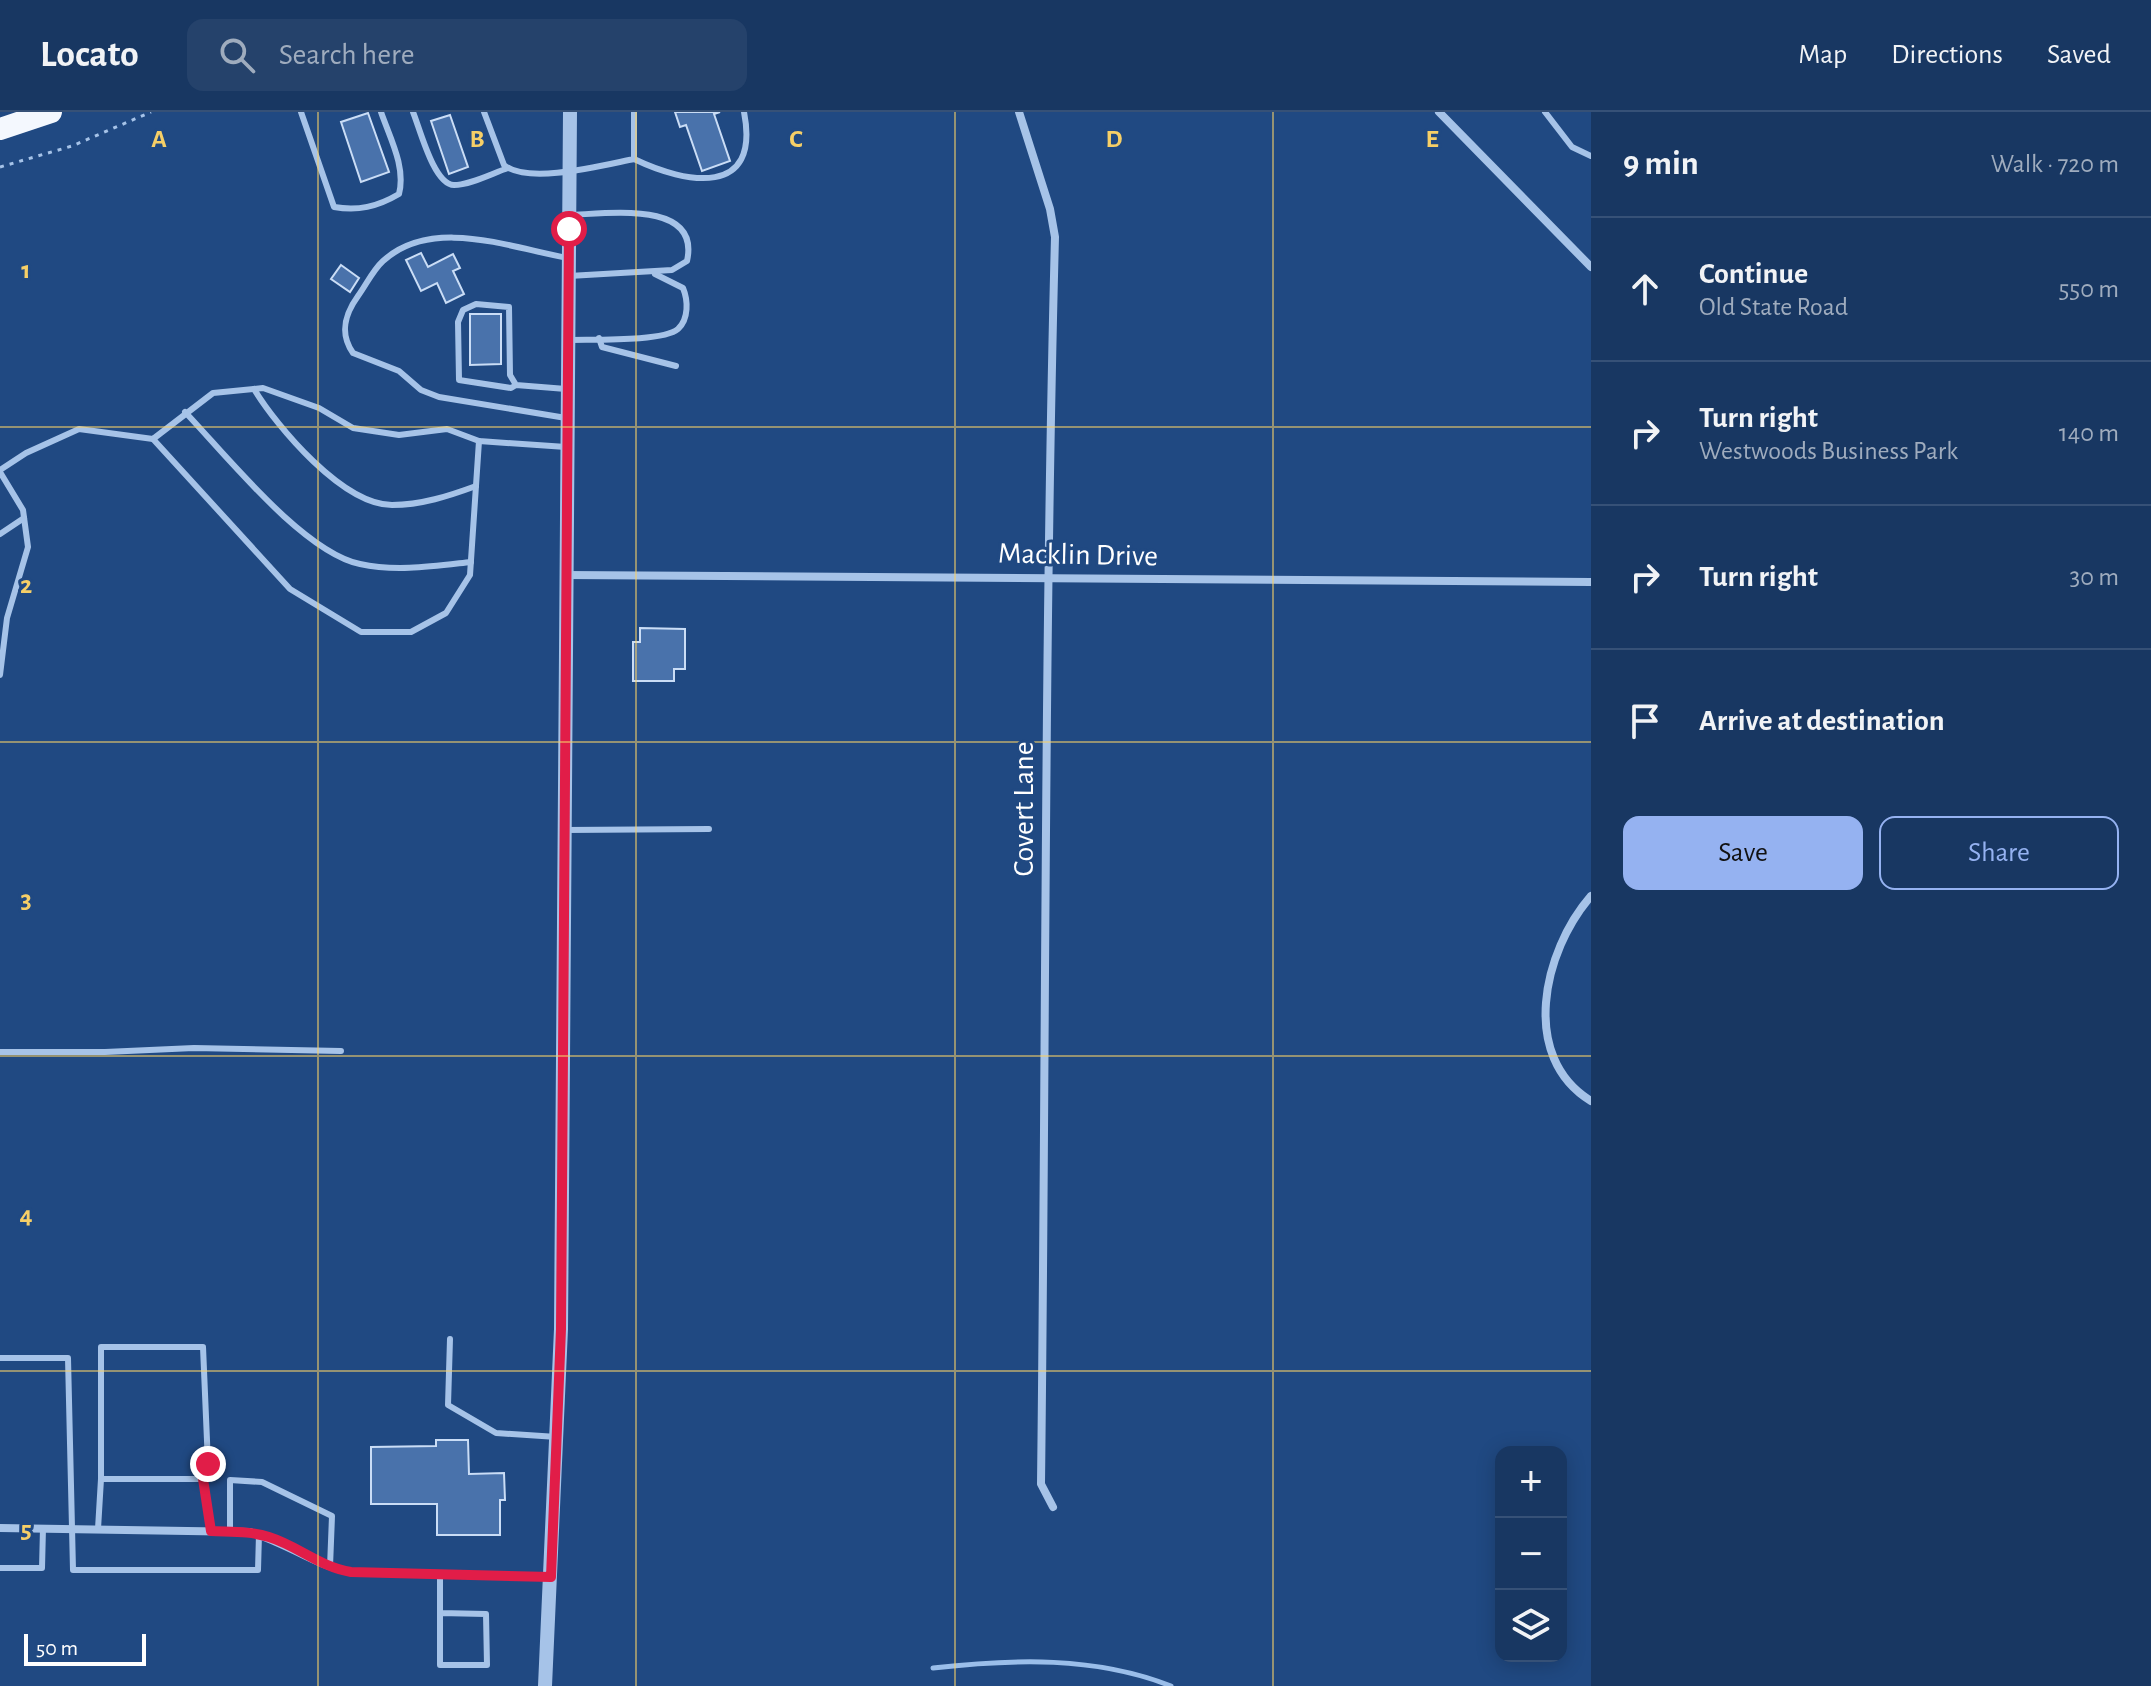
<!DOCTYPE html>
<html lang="en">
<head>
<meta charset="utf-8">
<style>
  body { margin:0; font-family:"Alegreya Sans",sans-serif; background:#25426b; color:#f1f3f6 }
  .controls { position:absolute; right:24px; bottom:24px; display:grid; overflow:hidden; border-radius:16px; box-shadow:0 4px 20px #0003 }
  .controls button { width:72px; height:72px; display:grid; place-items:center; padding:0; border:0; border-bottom:2px solid #365177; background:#183762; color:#f1f3f6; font:40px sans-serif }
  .scale { position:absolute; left:24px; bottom:20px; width:122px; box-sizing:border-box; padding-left:8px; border:4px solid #fff; border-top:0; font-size:22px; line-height:28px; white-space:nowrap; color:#fff; -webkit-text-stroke:6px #204982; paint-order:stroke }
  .stop { position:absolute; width:24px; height:24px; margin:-18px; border:6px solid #e11d48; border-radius:50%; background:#fff }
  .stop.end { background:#e11d48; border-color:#fff; box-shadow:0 2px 8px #0008 }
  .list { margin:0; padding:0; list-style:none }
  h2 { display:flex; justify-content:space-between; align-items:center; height:104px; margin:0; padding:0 32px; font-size:34px }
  h2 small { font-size:26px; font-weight:400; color:#9facbe }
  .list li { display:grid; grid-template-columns:52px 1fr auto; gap:24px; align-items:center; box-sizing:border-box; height:144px; padding:0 32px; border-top:2px solid #365177 }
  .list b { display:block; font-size:30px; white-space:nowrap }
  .list p { margin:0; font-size:26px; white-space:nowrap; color:#9facbe }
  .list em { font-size:26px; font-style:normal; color:#9facbe }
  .actions { display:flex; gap:16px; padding:24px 32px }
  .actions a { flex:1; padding:18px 0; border:2px solid #95b2f1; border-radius:16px; text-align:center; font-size:28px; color:#95b2f1 }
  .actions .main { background:#95b2f1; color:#111 }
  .icon { flex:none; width:44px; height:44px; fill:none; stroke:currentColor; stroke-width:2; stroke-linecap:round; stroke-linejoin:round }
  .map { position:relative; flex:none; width:1591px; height:1574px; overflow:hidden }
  header { display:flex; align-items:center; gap:48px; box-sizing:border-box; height:112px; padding:0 40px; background:#183762; border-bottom:2px solid #365177 }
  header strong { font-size:38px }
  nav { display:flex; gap:44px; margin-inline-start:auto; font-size:28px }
  .search { width:560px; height:72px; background:#25426b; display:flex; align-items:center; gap:20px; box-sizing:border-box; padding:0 28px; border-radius:16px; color:#9facbe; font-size:30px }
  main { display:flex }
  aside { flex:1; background:#183762 }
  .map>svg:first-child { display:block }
</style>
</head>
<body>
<header>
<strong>Locato</strong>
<div class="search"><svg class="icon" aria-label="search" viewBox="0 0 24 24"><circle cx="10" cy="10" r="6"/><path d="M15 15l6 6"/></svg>Search here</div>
<nav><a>Map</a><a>Directions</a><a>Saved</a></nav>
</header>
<main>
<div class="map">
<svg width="1591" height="1574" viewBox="0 0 1591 1574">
  <rect width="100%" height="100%" fill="#204982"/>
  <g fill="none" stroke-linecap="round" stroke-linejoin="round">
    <!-- stream -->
    <path stroke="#9abeea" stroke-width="5" d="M933 1556C1013 1547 1095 1544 1171 1574"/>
  </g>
  <!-- building -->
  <g fill="#4972ab" stroke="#caddf6" stroke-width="2">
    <path d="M675 0H720L714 2 730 49 702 59 686 13 680 15Z"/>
    <path d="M368 1 389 60 361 70 341 10Z"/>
    <path d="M450 3 468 55 449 62 431 9Z"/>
    <path d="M421 141 428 155 453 142 460 156 453 159 464 182 446 191 437 171 421 179 406 148Z"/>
    <path d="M341 153 359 166 350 180 331 167Z"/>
    <path d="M470 202H501V252L470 253Z"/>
    <path d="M640 516 685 517V557H674V569H633V530H640Z"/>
    <path d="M436 1328H468L469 1362 504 1361 505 1388H500V1423H437V1392H371V1335L436 1334Z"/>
  </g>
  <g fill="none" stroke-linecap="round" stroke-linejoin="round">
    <!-- path -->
    <path stroke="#a6c3e8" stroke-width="3" stroke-dasharray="4 6" stroke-linecap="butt" d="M0 55 72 34 151 0"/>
    <!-- service -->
    <g stroke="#a6c3e8" stroke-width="6">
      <path d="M301 0 334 95C358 99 377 95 399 82 406 55 390 26 381 0"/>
      <path d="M413 0C420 17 434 73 454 73 470 73 493 61 508 56"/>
      <path d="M484 0 504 53C528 73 604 53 634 47V0"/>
      <path d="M1545 0 1572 35 1591 44"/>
      <path d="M634 47C686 72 761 86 744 0"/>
      <path d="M569 103C605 102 701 87 687 149L672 158 569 164"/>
      <path d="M599 226 602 235 676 254"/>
      <path d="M567 228C590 227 663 230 678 217 689 207 688 188 683 176L655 162"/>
      <path d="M516 273 510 263 509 195 476 192 463 198 458 210 459 268 511 276 516 273 566 277"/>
      <path d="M254 277C277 315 343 393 392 393 421 393 449 384 476 374"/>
      <path d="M185 300C226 343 303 440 360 452 396 460 435 454 471 450"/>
      <path d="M566 306 439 285 421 278 399 259 353 241C339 221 345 202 358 184 366 173 373 158 383 149 433 104 511 136 568 146"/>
      <path d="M153 327 290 477 361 520H411L446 501 470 463 479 329"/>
      <path d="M0 358 26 341 79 317 153 327 213 281 263 276 319 296 353 316 399 323 447 317 479 329 566 335"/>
      <path d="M0 360 23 398 28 435 7 506 0 563"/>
      <path d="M0 422 24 406"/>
      <path d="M565 718 709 717"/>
      <path d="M0 940H105L194 936 341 939"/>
      <path d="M450 1227 448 1293 496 1321 557 1325"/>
      <path d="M0 1246H68L73 1458H258L259 1422"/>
      <path d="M101 1367V1235H203L208 1352 203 1367"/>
      <path d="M98 1417 101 1367H203L211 1419"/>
      <path d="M230 1420V1368L262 1370 332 1404 330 1455"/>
      <path d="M0 1456H42L43 1416"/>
      <path d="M440 1462V1553H487L486 1502 440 1501"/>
    </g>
    <!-- minor -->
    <g stroke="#a6c3e8" stroke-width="8">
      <path d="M1019 0 1050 97 1055 125C1044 541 1046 956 1041 1372L1053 1395"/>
      <path d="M1439 0 1591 155"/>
      <path d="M565 463 1591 470"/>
      <path d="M1591 784C1543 839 1519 945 1591 989"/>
      <path d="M0 1416 250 1420C286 1430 315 1454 351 1460L551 1465"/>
    </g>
    <!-- tertiary -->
    <path stroke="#a6c3e8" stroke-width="14" d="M545 1574 561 1217 570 0"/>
    <!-- trunk -->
    <path stroke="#f4f8fe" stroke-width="22" d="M0 17 51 0"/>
  </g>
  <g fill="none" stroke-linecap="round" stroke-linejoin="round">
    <!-- route -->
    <path stroke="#e11d48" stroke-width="10" d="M208 1352 203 1367 211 1419C231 1420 250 1419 269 1425 298 1434 320 1455 351 1460L551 1465 561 1217 569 117"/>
  </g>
  <!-- grid -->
  <path fill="none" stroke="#f6cf67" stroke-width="2" stroke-opacity="0.55" d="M318 0V1574M636 0V1574M955 0V1574M1273 0V1574M0 315H1591M0 630H1591M0 944H1591M0 1259H1591"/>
  <g text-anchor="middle" stroke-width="6" stroke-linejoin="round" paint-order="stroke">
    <!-- street labels -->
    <g font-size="30" fill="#fff" stroke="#204982">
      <text transform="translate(1078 442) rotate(1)" y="10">Macklin Drive</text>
      <text transform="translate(1023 697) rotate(-90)" y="10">Covert Lane</text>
    </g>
  </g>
  <g font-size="26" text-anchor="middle" font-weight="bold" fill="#f6cf67" stroke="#204982" stroke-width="6" stroke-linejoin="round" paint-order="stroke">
    <text x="159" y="35">A</text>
    <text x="477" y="35">B</text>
    <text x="796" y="35">C</text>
    <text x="1114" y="35">D</text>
    <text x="1432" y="35">E</text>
    <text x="26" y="166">1</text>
    <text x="26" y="481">2</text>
    <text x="26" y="796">3</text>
    <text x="26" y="1111">4</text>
    <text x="26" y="1426">5</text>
  </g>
</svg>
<div class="controls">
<button>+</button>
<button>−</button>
<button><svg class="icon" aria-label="layers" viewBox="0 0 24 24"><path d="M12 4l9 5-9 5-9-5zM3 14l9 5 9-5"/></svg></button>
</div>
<div class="scale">50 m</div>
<div class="stop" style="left:569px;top:117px"></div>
<div class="stop end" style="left:208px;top:1352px"></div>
</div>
<aside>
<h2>9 min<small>Walk · 720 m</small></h2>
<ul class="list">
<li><svg class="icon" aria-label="ahead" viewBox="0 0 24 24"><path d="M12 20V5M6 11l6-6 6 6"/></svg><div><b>Continue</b><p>Old State Road</p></div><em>550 m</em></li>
<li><svg class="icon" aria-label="right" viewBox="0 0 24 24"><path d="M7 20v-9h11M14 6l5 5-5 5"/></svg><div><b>Turn right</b><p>Westwoods Business Park</p></div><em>140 m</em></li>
<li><svg class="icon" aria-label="right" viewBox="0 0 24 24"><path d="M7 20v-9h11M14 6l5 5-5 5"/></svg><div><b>Turn right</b></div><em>30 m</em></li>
<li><svg class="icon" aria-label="arrive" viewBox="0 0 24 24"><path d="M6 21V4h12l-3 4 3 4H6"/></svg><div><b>Arrive at destination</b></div></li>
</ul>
<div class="actions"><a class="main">Save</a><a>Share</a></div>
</aside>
</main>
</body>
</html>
